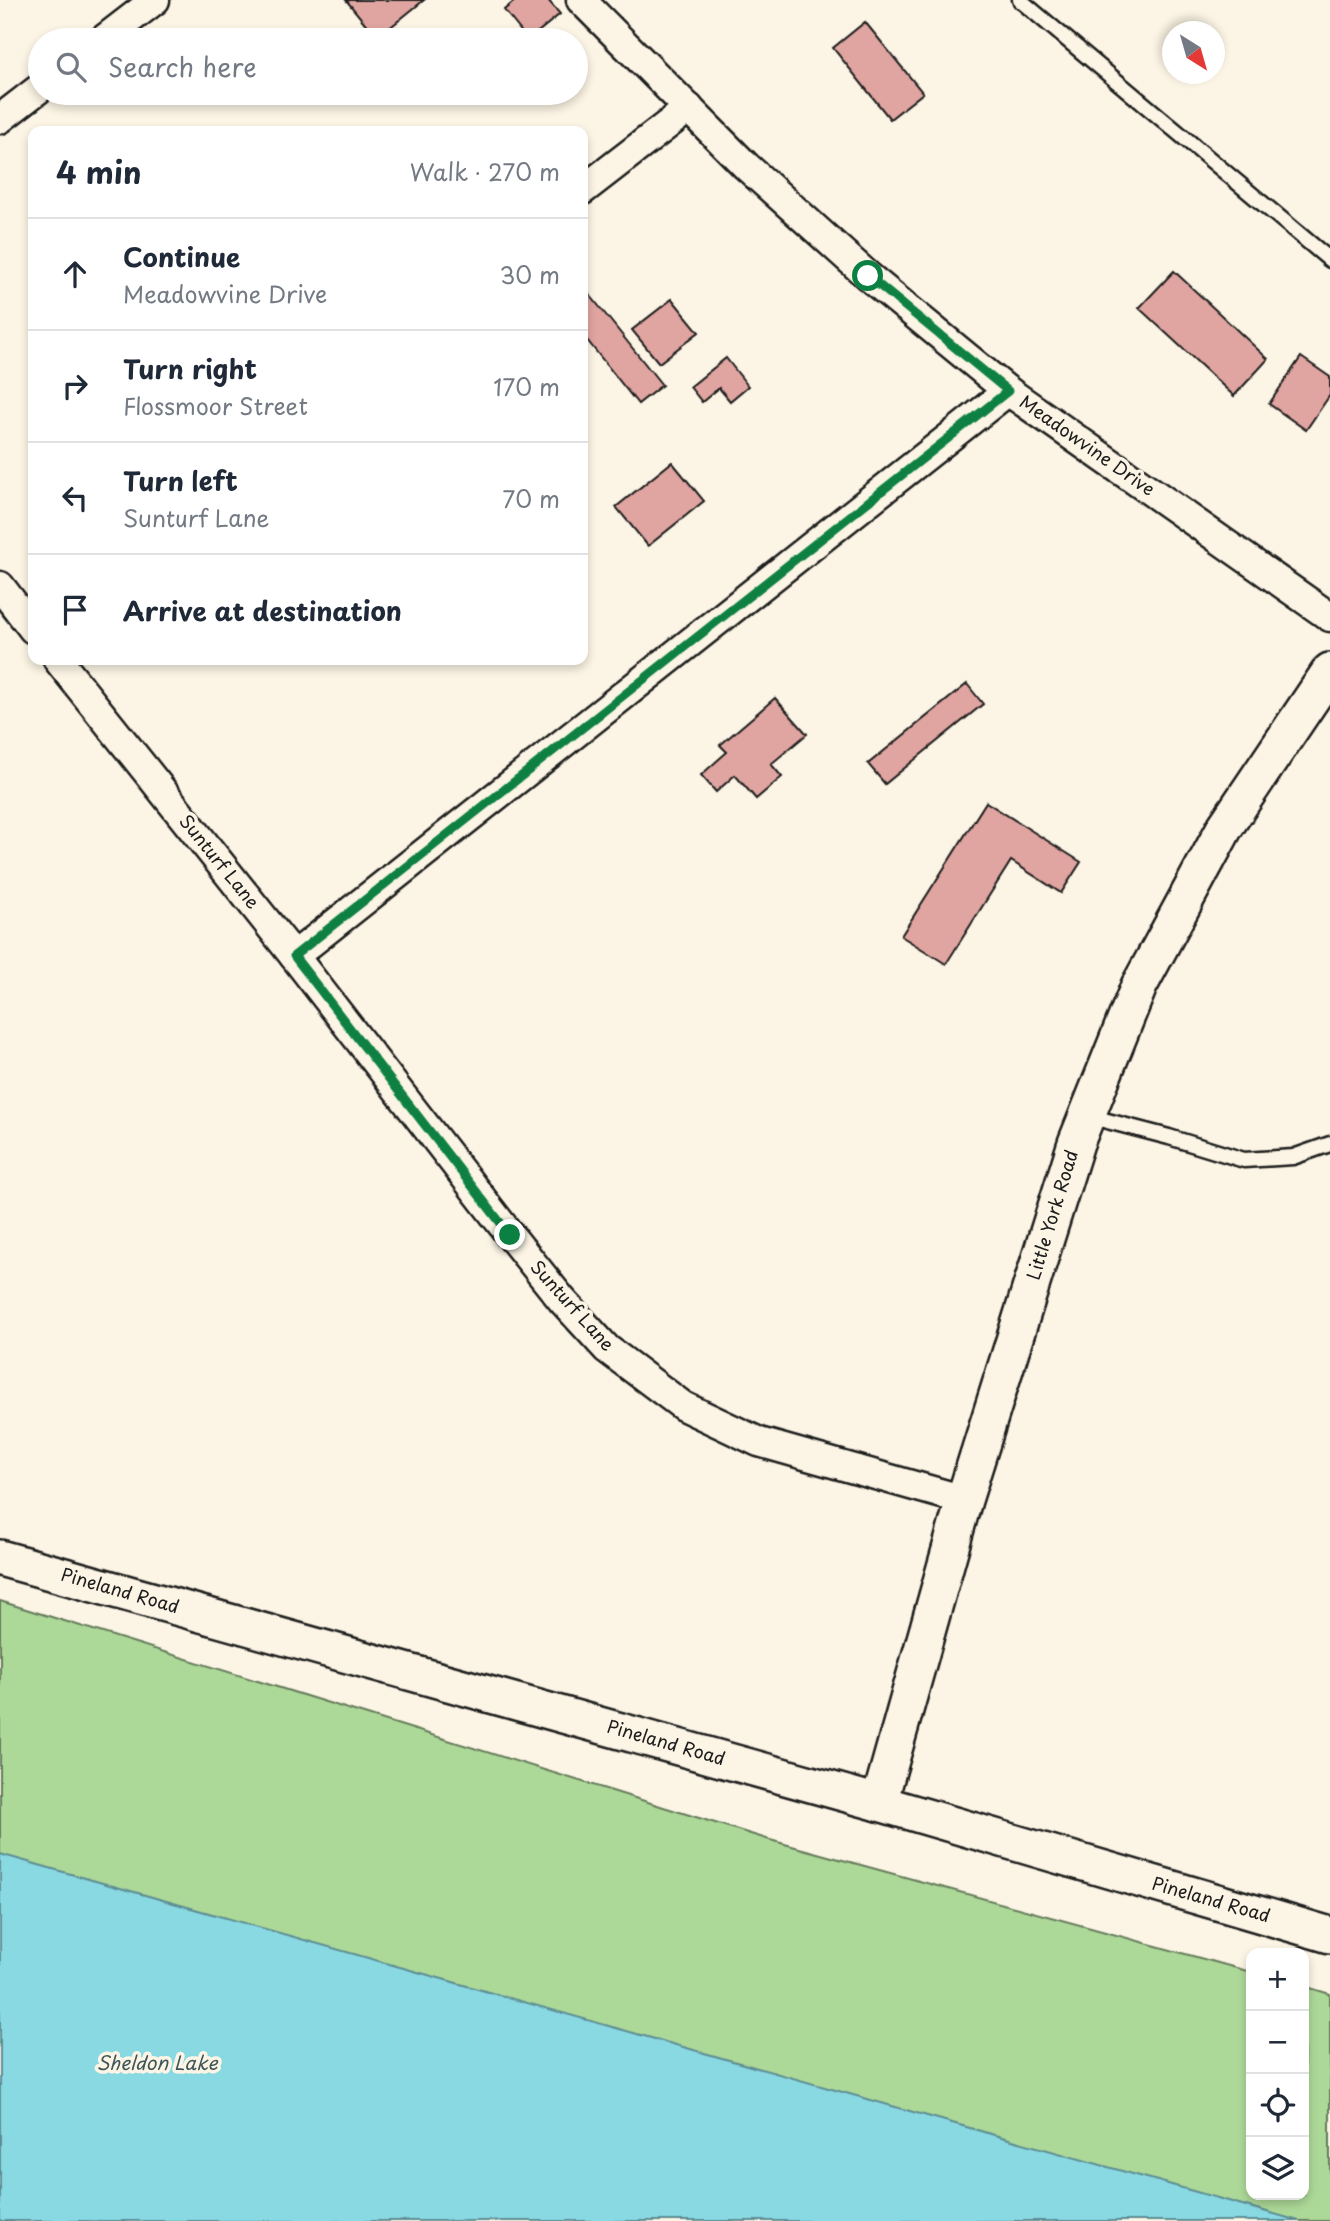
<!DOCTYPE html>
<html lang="en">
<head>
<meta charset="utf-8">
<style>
  body { margin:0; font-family:"Playpen Sans",sans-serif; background:#f6f6f7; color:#1f2937 }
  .controls { position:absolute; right:21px; bottom:21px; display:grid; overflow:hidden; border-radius:14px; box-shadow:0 4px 10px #0003 }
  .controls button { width:63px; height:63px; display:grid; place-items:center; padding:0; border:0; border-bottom:2px solid #e0e1e3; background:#fff; color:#1f2937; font:35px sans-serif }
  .compass { position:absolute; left:1162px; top:21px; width:63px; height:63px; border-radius:50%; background:#fff; box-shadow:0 4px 10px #0003; rotate:143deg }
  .stop { position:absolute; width:21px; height:21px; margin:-16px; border:5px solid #0b8043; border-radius:50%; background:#fff }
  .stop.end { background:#0b8043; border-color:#fff; box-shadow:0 2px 7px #0008 }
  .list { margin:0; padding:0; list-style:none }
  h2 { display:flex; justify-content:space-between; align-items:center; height:91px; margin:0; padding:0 28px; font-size:30px }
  h2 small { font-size:23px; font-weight:400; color:#747a83 }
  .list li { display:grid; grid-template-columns:46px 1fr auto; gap:21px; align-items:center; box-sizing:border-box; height:112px; padding:0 28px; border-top:2px solid #e0e1e3 }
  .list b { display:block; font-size:26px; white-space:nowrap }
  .list p { margin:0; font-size:23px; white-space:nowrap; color:#747a83 }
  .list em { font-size:23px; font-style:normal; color:#747a83 }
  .icon { flex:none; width:38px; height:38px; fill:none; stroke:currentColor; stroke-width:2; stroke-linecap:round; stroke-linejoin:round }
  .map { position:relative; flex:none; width:1330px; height:2221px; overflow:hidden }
  .search { position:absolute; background:#fff; box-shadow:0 4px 10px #0003; left:28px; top:28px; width:560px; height:77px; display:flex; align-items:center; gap:18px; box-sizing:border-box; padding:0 24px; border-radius:38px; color:#747a83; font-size:26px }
  .panel { position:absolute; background:#fff; box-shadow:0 4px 10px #0003; left:28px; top:126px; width:560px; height:539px; border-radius:14px }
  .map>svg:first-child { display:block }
</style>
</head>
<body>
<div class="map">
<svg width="1330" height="2221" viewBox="0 0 1330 2221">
  <rect width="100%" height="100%" fill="#fcf5e5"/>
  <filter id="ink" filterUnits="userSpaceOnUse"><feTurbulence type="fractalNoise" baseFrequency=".0143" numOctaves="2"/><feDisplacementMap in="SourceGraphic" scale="14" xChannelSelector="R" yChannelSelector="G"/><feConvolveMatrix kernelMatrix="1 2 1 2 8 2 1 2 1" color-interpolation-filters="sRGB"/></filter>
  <g filter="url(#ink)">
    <!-- green -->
    <path fill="#add998" stroke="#647a5a" stroke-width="2" d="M0 1601 770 1840 1251 1972V2195H1304V1986L1330 1994V2221H0Z"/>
    <!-- water -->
    <path fill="#89d9e3" stroke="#5d8d93" stroke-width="2" d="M0 1854 1299 2221H0Z"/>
    <!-- building -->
    <g fill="#e0a5a1" stroke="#1c1c1c" stroke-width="2">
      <path d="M346 0H424L377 38Z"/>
      <path d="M516 0H548L560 14 528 40 504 10Z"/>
      <path d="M865 22 923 93 890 119 833 48Z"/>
      <path d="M1174 271 1268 359 1234 396 1139 308Z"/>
      <path d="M586 290 662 385 638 404 583 335V293Z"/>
      <path d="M672 299 699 332 659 363 632 330Z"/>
      <path d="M1301 357 1330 377V395L1306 430 1269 404Z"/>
      <path d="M726 358 748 386 730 401 719 388 702 402 690 387Z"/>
      <path d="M672 462 704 501 648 546 616 507Z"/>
      <path d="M967 684 983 704 885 784 868 764Z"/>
      <path d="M775 698 807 734 771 764 782 777 756 799 735 775 716 792 701 775 727 752 720 745Z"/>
      <path d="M986 802 1081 862 1061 893 1011 861 946 964 901 936Z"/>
    </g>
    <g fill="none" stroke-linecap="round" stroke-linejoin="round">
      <defs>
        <g id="service">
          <path d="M1020 0 1330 260"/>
          <path d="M1088 1116 1169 1137 1244 1160 1293 1157 1330 1144"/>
        </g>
        <g id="minor">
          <path d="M581 0 746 166 868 276 1008 391 1330 617"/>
          <path d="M103 40 155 0"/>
          <path d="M0 119 40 88"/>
          <path d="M583 190 689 108"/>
          <path d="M0 586 33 629"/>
          <path d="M58 660 294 956 510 1235 562 1300 607 1349 683 1406 759 1442 964 1500"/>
          <path d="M294 956 1008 391"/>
        </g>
        <g id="tertiary">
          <path d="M0 1558 879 1803 1330 1935"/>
          <path d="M879 1803 964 1500 1076 1143 1139 986 1225 827 1330 671"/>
        </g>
      </defs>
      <!-- service casing -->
      <use href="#service" stroke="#1c1c1c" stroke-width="19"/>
      <!-- minor casing -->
      <use href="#minor" stroke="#1c1c1c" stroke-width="33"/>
      <!-- tertiary casing -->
      <use href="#tertiary" stroke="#1c1c1c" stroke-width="40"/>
      <!-- service -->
      <use href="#service" stroke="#fcf5e5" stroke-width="14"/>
      <!-- minor -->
      <use href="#minor" stroke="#fcf5e5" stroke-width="28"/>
      <!-- tertiary -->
      <use href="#tertiary" stroke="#fcf5e5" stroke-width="35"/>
    </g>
  </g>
  <g fill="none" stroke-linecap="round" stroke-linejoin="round" filter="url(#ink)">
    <!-- route -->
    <path stroke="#0b8043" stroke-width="9" d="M510 1235 294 956 1008 391 868 276"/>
  </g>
  <g text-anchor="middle" stroke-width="7" stroke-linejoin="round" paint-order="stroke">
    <!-- street labels -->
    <g font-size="18" fill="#1c1c1c" stroke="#fcf5e5">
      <text transform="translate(1087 446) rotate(35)" y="6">Meadowvine Drive</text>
      <text transform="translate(219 862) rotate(51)" y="6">Sunturf Lane</text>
      <text transform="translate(1053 1215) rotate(-73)" y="6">Little York Road</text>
      <text transform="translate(572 1306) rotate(48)" y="6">Sunturf Lane</text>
      <text transform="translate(120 1591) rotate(16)" y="6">Pineland Road</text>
      <text transform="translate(666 1743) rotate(16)" y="6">Pineland Road</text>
      <text transform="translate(1211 1900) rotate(16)" y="6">Pineland Road</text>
    </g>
    <!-- water labels -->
    <g font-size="19" font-style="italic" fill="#3d5558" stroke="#fcf5e5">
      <text x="157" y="2070">Sheldon Lake</text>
    </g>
  </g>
</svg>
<div class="controls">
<button>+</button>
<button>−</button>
<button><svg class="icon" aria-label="locate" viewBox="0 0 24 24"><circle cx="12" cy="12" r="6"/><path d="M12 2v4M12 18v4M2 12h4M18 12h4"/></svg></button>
<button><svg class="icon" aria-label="layers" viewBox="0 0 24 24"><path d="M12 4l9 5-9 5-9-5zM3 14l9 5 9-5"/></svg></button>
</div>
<svg class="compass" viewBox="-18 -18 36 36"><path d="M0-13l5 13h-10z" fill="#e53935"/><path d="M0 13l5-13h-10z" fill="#747a83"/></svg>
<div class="stop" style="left:868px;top:276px"></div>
<div class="stop end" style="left:510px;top:1235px"></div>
<div class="search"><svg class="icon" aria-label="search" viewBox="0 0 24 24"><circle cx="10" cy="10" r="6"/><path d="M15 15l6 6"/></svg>Search here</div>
<section class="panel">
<h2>4 min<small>Walk · 270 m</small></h2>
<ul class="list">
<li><svg class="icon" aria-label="ahead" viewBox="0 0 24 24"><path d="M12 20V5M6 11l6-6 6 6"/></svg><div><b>Continue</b><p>Meadowvine Drive</p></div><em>30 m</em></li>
<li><svg class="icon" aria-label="right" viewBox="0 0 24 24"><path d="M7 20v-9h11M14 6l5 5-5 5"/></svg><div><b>Turn right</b><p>Flossmoor Street</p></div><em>170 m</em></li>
<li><svg class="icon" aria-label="left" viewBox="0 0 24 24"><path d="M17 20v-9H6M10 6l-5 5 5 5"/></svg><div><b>Turn left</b><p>Sunturf Lane</p></div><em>70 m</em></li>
<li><svg class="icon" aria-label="arrive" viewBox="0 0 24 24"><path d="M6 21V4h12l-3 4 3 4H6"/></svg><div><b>Arrive at destination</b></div></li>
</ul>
</section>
</div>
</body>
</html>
